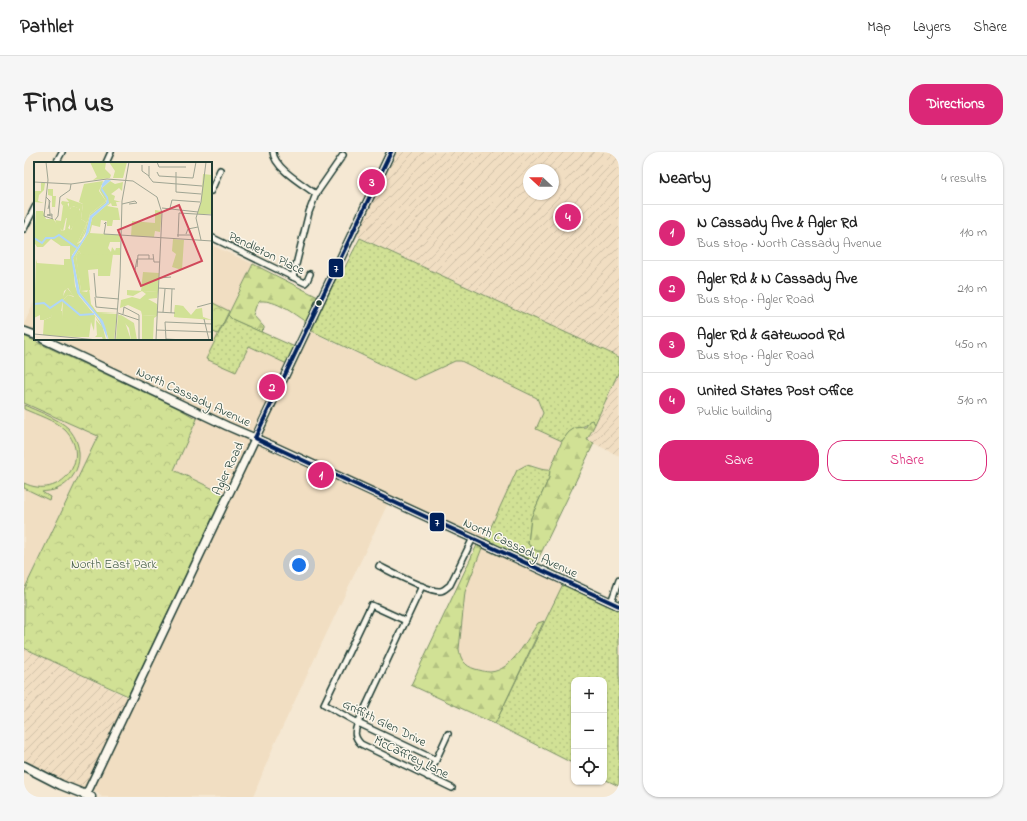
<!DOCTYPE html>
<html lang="en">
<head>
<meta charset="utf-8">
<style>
  body { margin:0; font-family:"Indie Flower",sans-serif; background:#f6f6f6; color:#222 }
  .controls { position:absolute; right:12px; bottom:12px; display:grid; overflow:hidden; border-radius:8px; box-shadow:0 1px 3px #0004 }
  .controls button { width:36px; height:36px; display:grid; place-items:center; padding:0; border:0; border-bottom:1px solid #e0e0e0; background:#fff; color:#222; font:20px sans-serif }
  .compass { position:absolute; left:499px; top:12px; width:36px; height:36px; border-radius:50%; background:#fff; box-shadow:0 1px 3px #0004; rotate:292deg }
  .you { position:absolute; left:275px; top:413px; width:14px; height:14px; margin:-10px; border:3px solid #fff; border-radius:50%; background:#1a73e8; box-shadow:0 0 0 6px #1a73e833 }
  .badge { display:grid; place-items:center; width:26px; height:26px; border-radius:50%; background:#db2777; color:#fff; font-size:13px; font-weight:700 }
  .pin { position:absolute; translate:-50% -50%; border:2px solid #fff; box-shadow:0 1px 4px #0006 }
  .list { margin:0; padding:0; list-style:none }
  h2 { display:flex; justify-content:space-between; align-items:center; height:52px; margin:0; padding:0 16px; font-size:17px }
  h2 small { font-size:13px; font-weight:400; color:#767676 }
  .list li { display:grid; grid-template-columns:26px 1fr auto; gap:12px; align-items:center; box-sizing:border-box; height:56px; padding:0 16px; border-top:1px solid #e0e0e0 }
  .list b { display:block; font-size:15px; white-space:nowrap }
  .list p { margin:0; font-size:13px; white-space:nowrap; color:#767676 }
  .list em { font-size:13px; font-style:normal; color:#767676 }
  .actions { display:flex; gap:8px; padding:12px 16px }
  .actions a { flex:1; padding:9px 0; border:1px solid #db2777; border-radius:16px; text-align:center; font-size:14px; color:#db2777 }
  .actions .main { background:#db2777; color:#fff }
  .icon { flex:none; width:22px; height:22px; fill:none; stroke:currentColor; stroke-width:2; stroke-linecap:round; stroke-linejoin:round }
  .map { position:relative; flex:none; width:595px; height:645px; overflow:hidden; border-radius:16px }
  header { display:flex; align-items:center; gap:24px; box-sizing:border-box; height:56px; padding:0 20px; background:#fff; border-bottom:1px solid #e0e0e0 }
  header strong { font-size:19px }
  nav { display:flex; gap:22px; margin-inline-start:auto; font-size:14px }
  .intro { display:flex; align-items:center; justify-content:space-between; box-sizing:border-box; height:96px; padding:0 24px }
  h1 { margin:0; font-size:28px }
  .button { padding:10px 18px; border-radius:16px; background:#db2777; color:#fff; font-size:14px; font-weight:700 }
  main { display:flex; gap:24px; padding:0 24px }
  aside { flex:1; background:#fff; border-radius:16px; box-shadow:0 1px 3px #0004 }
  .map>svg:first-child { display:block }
</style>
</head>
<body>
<header>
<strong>Pathlet</strong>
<nav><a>Map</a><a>Layers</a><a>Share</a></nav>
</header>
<div class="intro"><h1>Find us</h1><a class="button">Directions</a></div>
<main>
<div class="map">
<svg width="595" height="645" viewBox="0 0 595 645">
  <defs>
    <pattern id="industrial-furrows" width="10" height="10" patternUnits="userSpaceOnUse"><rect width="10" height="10" fill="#f1dec2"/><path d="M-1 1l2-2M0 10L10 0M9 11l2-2" fill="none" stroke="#cebfa7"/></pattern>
    <pattern id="grass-dots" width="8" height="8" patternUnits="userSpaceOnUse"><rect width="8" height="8" fill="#d1e195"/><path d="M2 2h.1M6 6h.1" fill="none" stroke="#b3c281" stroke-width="1.8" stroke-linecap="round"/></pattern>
    <pattern id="forest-firs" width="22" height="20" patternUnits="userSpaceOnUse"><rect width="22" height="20" fill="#d1e195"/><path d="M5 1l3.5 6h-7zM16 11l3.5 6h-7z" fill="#b3c281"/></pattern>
    <pattern id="park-crowns" width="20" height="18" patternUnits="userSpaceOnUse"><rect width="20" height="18" fill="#d1e195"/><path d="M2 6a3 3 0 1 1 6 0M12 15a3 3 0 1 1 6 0" fill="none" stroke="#b3c281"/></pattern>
  </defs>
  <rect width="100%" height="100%" fill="#f5e8d3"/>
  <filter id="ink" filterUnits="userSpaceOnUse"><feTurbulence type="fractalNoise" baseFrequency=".025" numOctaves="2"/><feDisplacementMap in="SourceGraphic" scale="8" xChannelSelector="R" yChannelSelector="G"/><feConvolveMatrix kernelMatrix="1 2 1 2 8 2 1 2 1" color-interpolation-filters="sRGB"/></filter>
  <g filter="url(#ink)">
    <!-- built -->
    <g fill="#f1dec2">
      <path d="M187 93 229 112 183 207 225 194 263 212 280 175 300 186 390 228 431 209H437L513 246 519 261 512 277 538 289 526 318 522 319 508 313 509 418 539 432 520 469 514 471 489 508 478 517 466 520 449 517 440 511 435 504V497L441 440 453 393 364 351 250 593 229 645H78L70 638V634L206 344 150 318 173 267 156 257 162 249 28 187H187Z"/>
      <path d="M11 148V179L0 174V172Z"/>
      <path d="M0 251 74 284 0 438Z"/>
    </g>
    <!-- industrial -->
    <g fill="url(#industrial-furrows)" fill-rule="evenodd">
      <path d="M370 0H595V205L331 83ZM505 18H529V42H505Z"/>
      <path d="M595 219V304L563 288Z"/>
      <path d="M0 496 110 548 60 642 0 615Z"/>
    </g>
    <!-- grass -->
    <g fill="url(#grass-dots)" stroke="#788f64">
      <path d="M336 86 595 205V219L571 272 568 268C560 276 560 273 551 277 545 279 542 284 538 289L512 277 519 261 513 246 437 209H431L390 228 286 178 312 126 321 115Z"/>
      <path d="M204 163 208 167 271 195 263 212 225 194 212 220 182 207Z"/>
      <path d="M502 313C510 314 518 319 526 318L525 326 507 366 504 392 513 399H518L511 413 460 390 493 318Z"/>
      <path d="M539 432 595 458V634L580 627V528H550V612L471 572Z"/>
    </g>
    <!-- forest -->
    <g fill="url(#forest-firs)" stroke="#788f64">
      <path d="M229 112 294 145 282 170C268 161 253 148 236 149L232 154 229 163 240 175V177L237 180 208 167 204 163Z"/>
      <path d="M568 268 571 272 563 288 570 291 518 399H513L504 392 507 366 525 326 526 318 538 289 545 280 551 276 562 275 565 269Z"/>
      <path d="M453 393 458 396 441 440 435 497C436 507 441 514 451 517 455 518 462 520 466 520 488 519 503 487 514 471L520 469 471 572 387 533Z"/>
    </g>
    <!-- park -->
    <g fill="url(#park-crowns)" stroke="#788f64">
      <path d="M187 150 205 159 194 182 187 179Z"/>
      <path d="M0 184 156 257 173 267 150 318 200 342 104 544 0 496V438L74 284 0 251Z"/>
    </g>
    <!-- pitch -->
    <path fill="#d1e195" stroke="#788f64" d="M0 253C11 258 35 267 44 276 62 295 58 326 33 337 28 339 23 339 18 340L26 345 25 348 0 336V331C36 349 69 307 41 278 30 268 13 263 0 257Z"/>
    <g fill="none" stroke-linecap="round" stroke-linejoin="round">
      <defs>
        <g id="street">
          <path d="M249 0C250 16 280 33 292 42"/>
          <path d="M32 11 38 0"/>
          <path d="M82 11 87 0"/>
          <path d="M187 39 196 18"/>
          <path d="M0 77 11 55"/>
          <path d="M187 85 281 131 283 129 286 122"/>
          <path d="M269 125 285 60 292 42 319 3"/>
          <path d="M355 414C367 420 404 440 416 439 420 439 423 435 426 433L449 386"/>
          <path d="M398 434 334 571C330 580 330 585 337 592L428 636"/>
          <path d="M587 450 595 428"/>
          <path d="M382 469 347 453 300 552 334 571 412 608"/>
          <path d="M404 625 424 582"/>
        </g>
        <g id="secondary">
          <path d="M0 179 11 183"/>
          <path d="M19 187 203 274 247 293 595 454"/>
          <path d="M62 643 367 0"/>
        </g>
        <path id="primary" d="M0 614 37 633 67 645"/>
      </defs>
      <!-- street casing -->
      <use href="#street" stroke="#1f3d34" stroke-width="8"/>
      <!-- secondary casing -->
      <use href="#secondary" stroke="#1f3d34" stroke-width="10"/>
      <!-- primary casing -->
      <use href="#primary" stroke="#1f3d34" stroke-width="11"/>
      <!-- street -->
      <use href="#street" stroke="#fbf7ec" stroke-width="5"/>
      <!-- secondary -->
      <use href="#secondary" stroke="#fbf7ec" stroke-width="7"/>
      <!-- primary -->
      <use href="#primary" stroke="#fbf7ec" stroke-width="8"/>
      <defs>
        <g id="bus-1">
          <path d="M231 286 595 454"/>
          <path d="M231 286 367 0"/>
        </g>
      </defs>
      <!-- bus-1 casing -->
      <use href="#bus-1" stroke="#fbf7ec" stroke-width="7"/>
      <!-- bus-1 -->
      <use href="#bus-1" stroke="#00205b" stroke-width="4"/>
    </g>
  </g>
  <!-- markers -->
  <circle fill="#1f3d34" stroke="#fbf7ec" stroke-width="1.5" cx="295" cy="151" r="3.5"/>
  <g text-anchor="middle" stroke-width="3" stroke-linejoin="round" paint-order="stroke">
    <!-- street labels -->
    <g font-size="13" fill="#1f3d34" stroke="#fbf7ec">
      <text transform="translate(243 100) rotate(26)" y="5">Pendleton Place</text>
      <text transform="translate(170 244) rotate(25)" y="5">North Cassady Avenue</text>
      <text transform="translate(203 316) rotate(-65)" y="5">Agler Road</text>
      <text transform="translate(497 395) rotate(25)" y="5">North Cassady Avenue</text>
      <text transform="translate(361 570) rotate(26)" y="5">Griffith Glen Drive</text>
      <text transform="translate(388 604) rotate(26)" y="5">McCaffrey Lane</text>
    </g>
    <!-- park labels -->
    <g font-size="13" fill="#435e47" stroke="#fbf7ec">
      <text x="90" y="416">North East Park</text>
    </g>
  </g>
  <!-- overview -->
  <g transform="translate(10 10)">
    <rect width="178" height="178" fill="#f5e8d3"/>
    <path d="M56 0H72L71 7 77 13 76 16 59 18 63 15ZM69 19 65 29 72 39 56 52 48 77 43 82 53 61 47 57 49 42 45 40 50 22ZM7 21H11L10 28 5 33 4 39 10 41 0 40V29H7ZM33 41 36 47 38 44 45 46 46 53 36 69V57L32 56 29 69 23 64 21 58 27 59 29 44ZM139 77 150 78 148 108 138 105 142 92 138 89ZM45 89 47 92H79L76 114H64V107L54 108 57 137 56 128 47 129 42 94ZM109 110 125 111 124 130 107 129ZM33 126 40 134 34 133 29 138 27 149 28 136ZM66 151 83 152 80 178H75ZM84 152 90 157 97 178H82Z" fill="#d1e195"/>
    <path d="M75 0H93L89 16H79L81 9ZM70 19 67 24 73 37 72 41 56 54 52 70 48 77 56 52 72 39 66 29 67 22ZM76 19 81 22 89 20 88 29 85 26 77 32 81 34 80 38 87 40H82L83 44H78L77 41 73 44 84 46 86 58H79L78 64H73V59L67 58 66 65 58 63 56 71 86 73V80H76L74 86 77 90 78 85 81 89 82 86H86V93L47 92 45 89 42 94 45 112 48 115H45L47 129 53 130 55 126 57 142 63 150 83 151H66L70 154V162L46 131 39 96 55 70 58 56 75 41 68 26ZM14 27H19V34H22L20 58 28 69 31 68 33 55 39 57 34 66 37 68 46 47 39 44 35 47V41L29 44 27 41 28 39 35 40 32 36 49 42 47 57 53 61 43 82 47 80 38 93 41 124 45 134 68 162 72 178H69L68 175H61L63 173 62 158 68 165 61 154 60 169 57 160 55 175H42L28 155 29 138 34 133 40 135 34 126 30 129 27 149 19 150 17 155 10 158H6V153L0 156 2 97 3 101 30 103V97H36V84H27L17 77 9 85H3L0 80 2 49H9L12 57H20L21 45H18V34L14 33ZM93 128 124 130 123 136 114 137 123 142V154L108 153 107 149 94 143 86 146 87 138 98 135 106 137 112 132 108 129 99 134 93 133ZM141 143 149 144 157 153 162 147 168 146 169 155 178 158 140 155ZM87 153 100 161 103 178H97L95 166 85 154Z" fill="#d1e195"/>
    <path d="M169 12 178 13V52H163L167 41ZM121 48 128 49 126 70 121 69 120 75 97 74 98 59 121 61ZM141 143 149 144 157 156 140 155ZM18 149H28V155L44 158 42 175 9 173 10 158 17 155Z" fill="#d1e195"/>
    <path d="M108 153 123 154 120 156 119 178H108Z" fill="#d1e195"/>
    <path d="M71 18H77L68 26 74 35 75 41 58 56 55 70 39 96 46 131 69 159 72 167 74 178 65 157 43 131 37 95 51 74 56 54 72 41 73 37 67 28 68 22Z" fill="#afd5f8"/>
    <path fill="none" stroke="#afd5f8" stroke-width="2" d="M0 76 8 81 12 76H20L25 73 43 86M0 142 10 141 16 146 28 138 46 153 60 152"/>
    <path fill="none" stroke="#9fa493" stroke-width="1" d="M12 0 14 18 10 54 19 57M123 0 125 5H152M108 3V9L115 14M115 4V15L119 20M123 10 125 14 159 16 162 0M142 10V30L167 32M0 20 37 22 73 17 99 19 123 35 128 51 122 178M119 20 168 24M12 35 16 39 14 47M15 38 16 52M88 42 101 39 103 41 95 42M128 46 164 50M136 46 138 38 166 40M18 57V52L13 53 18 54M21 58 24 54 26 35 36 28 37 22M70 62 72 60 70 72 86 73M152 72 154 67 164 65M86 73 178 79M143 73H157M144 75 145 51 178 53M167 78 162 56 167 40 172 0M119 92 120 100H126M103 105 104 93H115V97M101 108 103 97H119M60 111 62 135M178 112V140M125 116 137 115M124 126 141 127M61 135 62 145 83 147M62 135 85 137M163 145 178 141M123 150 141 151M129 150 131 127M84 151 105 158M137 151 138 127M89 152 90 145 105 153V178M170 157 175 178M122 168 178 170M0 172 64 178M81 178 86 115 88 39 95 0M151 178 132 177 131 160 178 162"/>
    <path fill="#d1495b" fill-opacity="0.15" stroke="#d1495b" stroke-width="2" d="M145 43 168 99 107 124 84 68Z"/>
    <rect width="178" height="178" fill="none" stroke="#1f3d34" stroke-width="2"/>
  </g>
  <g stroke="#fbf7ec" stroke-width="1.5">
    <rect x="304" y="106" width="16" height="20" rx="4" fill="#00205b"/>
    <rect x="405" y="360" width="16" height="20" rx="4" fill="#00205b"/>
  </g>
  <g font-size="11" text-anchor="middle" font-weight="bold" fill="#fff">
    <text x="312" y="120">7</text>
    <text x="413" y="374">7</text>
  </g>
</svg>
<div class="controls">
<button>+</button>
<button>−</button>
<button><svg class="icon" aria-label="locate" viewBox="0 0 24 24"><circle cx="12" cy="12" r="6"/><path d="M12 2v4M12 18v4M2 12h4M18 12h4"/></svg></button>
</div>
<svg class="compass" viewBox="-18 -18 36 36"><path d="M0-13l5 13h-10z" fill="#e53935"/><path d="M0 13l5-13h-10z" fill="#767676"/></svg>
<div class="you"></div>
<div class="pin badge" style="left:297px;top:323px">1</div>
<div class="pin badge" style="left:248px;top:235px">2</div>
<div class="pin badge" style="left:348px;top:30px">3</div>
<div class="pin badge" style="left:544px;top:65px">4</div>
</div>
<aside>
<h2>Nearby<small>4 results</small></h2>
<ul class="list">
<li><span class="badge">1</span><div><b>N Cassady Ave &amp; Agler Rd</b><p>Bus stop · North Cassady Avenue</p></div><em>110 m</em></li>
<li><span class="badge">2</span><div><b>Agler Rd &amp; N Cassady Ave</b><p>Bus stop · Agler Road</p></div><em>210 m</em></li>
<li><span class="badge">3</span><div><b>Agler Rd &amp; Gatewood Rd</b><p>Bus stop · Agler Road</p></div><em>450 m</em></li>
<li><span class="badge">4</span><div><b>United States Post Office</b><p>Public building</p></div><em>510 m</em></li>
</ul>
<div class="actions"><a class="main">Save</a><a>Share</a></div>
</aside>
</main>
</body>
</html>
